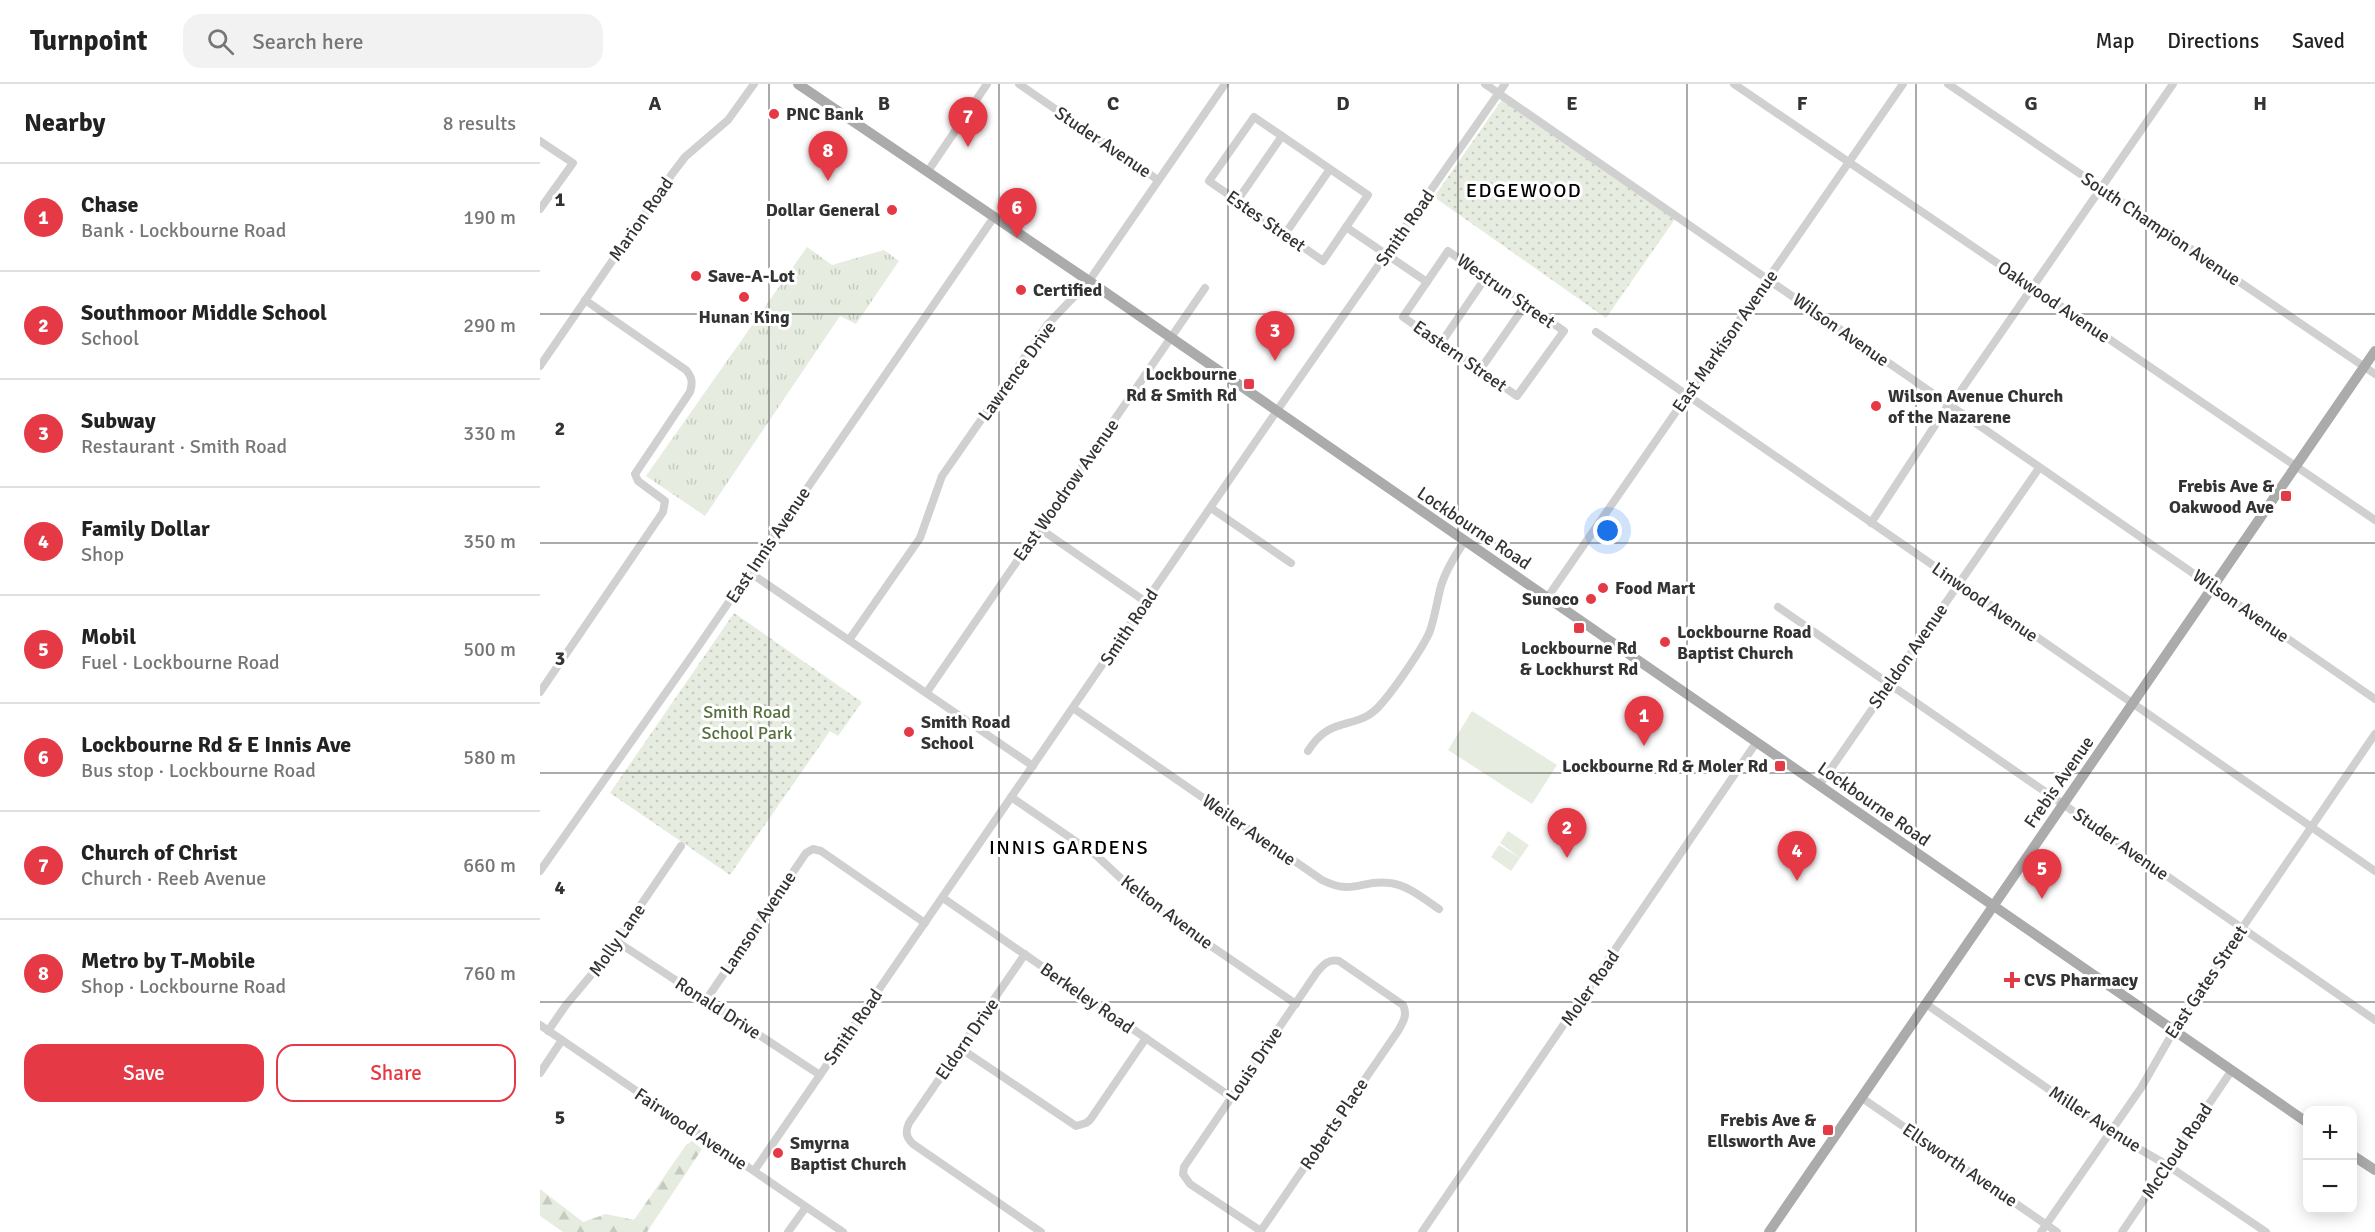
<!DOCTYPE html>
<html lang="en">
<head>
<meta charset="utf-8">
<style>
  body { margin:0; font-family:Signika,sans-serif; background:#f2f2f2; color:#222 }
  .controls { position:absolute; right:18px; bottom:18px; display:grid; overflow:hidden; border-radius:12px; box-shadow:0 3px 15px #0003 }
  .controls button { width:54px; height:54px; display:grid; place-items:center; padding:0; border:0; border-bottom:2px solid #e0e0e0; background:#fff; color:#222; font:30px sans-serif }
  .you { position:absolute; left:1068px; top:447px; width:21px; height:21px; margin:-15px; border:4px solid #fff; border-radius:50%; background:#1a73e8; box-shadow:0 0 0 9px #1a73e833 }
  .badge { display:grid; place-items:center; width:39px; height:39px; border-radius:50%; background:#e63946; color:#fff; font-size:20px; font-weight:700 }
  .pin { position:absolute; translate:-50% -50px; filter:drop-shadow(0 2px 3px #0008) }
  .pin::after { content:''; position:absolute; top:32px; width:21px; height:18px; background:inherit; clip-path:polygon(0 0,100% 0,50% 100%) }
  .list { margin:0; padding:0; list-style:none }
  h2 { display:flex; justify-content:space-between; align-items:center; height:78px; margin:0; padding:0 24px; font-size:26px }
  h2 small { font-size:20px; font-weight:400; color:#767676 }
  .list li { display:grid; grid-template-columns:39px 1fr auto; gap:18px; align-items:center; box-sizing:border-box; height:108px; padding:0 24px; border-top:2px solid #e0e0e0 }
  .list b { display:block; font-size:22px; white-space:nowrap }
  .list p { margin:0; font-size:20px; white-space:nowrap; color:#767676 }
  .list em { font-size:20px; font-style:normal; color:#767676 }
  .actions { display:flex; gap:12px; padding:18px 24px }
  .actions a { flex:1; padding:14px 0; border:2px solid #e63946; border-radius:18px; text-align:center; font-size:21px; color:#e63946 }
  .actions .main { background:#e63946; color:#fff }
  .icon { flex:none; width:33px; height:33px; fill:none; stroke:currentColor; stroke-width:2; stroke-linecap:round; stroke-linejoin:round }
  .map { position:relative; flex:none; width:1835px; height:1148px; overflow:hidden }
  header { display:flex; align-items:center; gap:36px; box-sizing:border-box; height:84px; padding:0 30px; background:#fff; border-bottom:2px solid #e0e0e0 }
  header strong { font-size:28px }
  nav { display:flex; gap:33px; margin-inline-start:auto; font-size:21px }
  .search { width:420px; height:54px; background:#f2f2f2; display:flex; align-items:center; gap:15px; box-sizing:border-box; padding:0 21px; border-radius:18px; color:#767676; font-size:22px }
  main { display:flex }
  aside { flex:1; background:#fff }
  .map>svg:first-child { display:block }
</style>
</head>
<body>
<header>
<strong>Turnpoint</strong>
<div class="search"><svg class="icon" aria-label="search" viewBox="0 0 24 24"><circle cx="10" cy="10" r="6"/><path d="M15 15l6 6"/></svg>Search here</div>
<nav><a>Map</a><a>Directions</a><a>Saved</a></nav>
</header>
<main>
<aside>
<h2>Nearby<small>8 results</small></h2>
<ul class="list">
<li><span class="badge">1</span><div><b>Chase</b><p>Bank · Lockbourne Road</p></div><em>190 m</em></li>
<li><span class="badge">2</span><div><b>Southmoor Middle School</b><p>School</p></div><em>290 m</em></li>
<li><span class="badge">3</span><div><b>Subway</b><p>Restaurant · Smith Road</p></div><em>330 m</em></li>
<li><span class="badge">4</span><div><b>Family Dollar</b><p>Shop</p></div><em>350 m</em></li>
<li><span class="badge">5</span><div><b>Mobil</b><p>Fuel · Lockbourne Road</p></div><em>500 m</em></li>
<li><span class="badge">6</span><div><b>Lockbourne Rd &amp; E Innis Ave</b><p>Bus stop · Lockbourne Road</p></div><em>580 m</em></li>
<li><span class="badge">7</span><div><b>Church of Christ</b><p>Church · Reeb Avenue</p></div><em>660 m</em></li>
<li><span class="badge">8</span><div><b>Metro by T-Mobile</b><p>Shop · Lockbourne Road</p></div><em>760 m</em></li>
</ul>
<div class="actions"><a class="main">Save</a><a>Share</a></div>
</aside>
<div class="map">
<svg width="1835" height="1148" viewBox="0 0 1835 1148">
  <defs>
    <pattern id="grass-tufts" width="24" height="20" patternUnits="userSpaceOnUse" patternTransform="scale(1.5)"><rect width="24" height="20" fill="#e6ecdf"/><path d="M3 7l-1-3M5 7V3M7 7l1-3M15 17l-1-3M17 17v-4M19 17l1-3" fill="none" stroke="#c6cbc0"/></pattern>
    <pattern id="forest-firs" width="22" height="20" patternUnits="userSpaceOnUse" patternTransform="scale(1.5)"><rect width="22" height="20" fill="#e6ecdf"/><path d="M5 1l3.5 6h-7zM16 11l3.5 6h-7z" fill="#c6cbc0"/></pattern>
    <pattern id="park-dots" width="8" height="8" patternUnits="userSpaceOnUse" patternTransform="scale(1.5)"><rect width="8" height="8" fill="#e6ecdf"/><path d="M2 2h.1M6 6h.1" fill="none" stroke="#c6cbc0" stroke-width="1.8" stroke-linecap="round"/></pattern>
  </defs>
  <rect width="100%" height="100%" fill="#fff"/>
  <!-- grass -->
  <path fill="url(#grass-tufts)" d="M267 163 292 181 344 166 359 177 316 240 300 232 165 432 106 392Z"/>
  <!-- forest -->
  <path fill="url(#forest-firs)" d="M152 1057 162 1065 107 1148H23L0 1132V1105L43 1138 66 1130 94 1136 146 1061Z"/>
  <!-- park -->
  <g fill="url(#park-dots)">
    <path d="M963 14 1135 135 1066 234 894 113Z"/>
    <path d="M194 529 322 618 298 652 290 647 190 791 70 709Z"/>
  </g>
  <!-- pitch -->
  <g fill="#e6ecdf">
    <path d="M932 627 1017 681 992 720 908 666Z"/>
    <path d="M968 747 989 761 980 774 960 759Z"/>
    <path d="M959 761 980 774 971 787 951 773Z"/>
  </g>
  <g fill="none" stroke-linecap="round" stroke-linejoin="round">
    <!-- minor -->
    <g stroke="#d0d0d0" stroke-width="8">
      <path d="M479 0 618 96"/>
      <path d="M945 0 1835 615"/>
      <path d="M1194 0 1835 436"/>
      <path d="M1408 0 1835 290"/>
      <path d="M714 33 828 111 783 177 669 97Z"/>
      <path d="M0 57 33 79 0 125"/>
      <path d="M388 87 447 0"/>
      <path d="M697 117 742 52"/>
      <path d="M806 143 887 198"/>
      <path d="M745 150 790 85"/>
      <path d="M908 167 1024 247 977 312 863 233Z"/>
      <path d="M1056 248 1835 787"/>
      <path d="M901 259 946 193"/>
      <path d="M0 282 132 90 145 73 188 36 214 0"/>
      <path d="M940 286 986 220"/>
      <path d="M1411 321 1633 0"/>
      <path d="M671 424 751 479"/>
      <path d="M1331 439 1409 320"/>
      <path d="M499 444 606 518"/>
      <path d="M209 488 493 682"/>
      <path d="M1007 514 1363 0"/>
      <path d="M1238 523 1835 936"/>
      <path d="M309 556 380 454 402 392 507 241 549 197 685 0"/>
      <path d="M0 608 123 428 125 417 98 397 95 390 150 308C153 298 152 293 146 286L45 216"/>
      <path d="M387 608 665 204"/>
      <path d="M533 624 782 796C814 812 821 795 850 799 868 801 884 815 899 825"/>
      <path d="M768 667C792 628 818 649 842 619 855 604 883 564 890 547 895 532 897 517 901 502 906 486 915 472 924 458"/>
      <path d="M1279 702 1499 384"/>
      <path d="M471 713 557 772 605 817 756 920"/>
      <path d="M0 787 151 573 454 133"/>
      <path d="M403 814 691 1013"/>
      <path d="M76 857 280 991"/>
      <path d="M485 870 369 1039C365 1048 366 1053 373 1060L501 1148"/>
      <path d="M166 916 266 769 273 765 281 767 385 839"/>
      <path d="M1386 920 1570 1048 1627 1081 1726 1148"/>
      <path d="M0 941 303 1148"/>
      <path d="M8 947 26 921 62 878 141 762"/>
      <path d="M420 964 536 1042 546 1039 550 1036 606 954"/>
      <path d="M0 989 22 956"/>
      <path d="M1322 1014 1517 1148"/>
      <path d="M214 1087 736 328 965 0"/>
      <path d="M248 1148 266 1123"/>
      <path d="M720 1148 858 947C863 938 868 931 863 921L799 877C788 875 784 880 777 888L644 1083 643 1090 650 1100 721 1147"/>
      <path d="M882 1148 1216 659"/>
      <path d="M1501 1148 1601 1004 1644 929 1835 650"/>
      <path d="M1582 1148 1692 986"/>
    </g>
    <!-- major -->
    <g stroke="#ababab" stroke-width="10">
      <path d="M258 0 549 197 1768 1039"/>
      <path d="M1812 1071 1835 1086"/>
      <path d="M1229 1148 1835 267"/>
    </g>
  </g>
  <!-- grid -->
  <path fill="none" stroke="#333" stroke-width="1.5" stroke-opacity="0.55" d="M229 0V1148M459 0V1148M688 0V1148M918 0V1148M1147 0V1148M1376 0V1148M1606 0V1148M0 230H1835M0 459H1835M0 689H1835M0 918H1835"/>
  <!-- markers -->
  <g fill="#e63946" stroke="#fff" stroke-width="2">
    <circle cx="234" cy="30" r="6"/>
    <circle cx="352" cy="126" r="6"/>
    <circle cx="156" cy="192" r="6"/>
    <circle cx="481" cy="206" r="6"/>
    <circle cx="204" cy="213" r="6"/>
    <rect x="703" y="294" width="12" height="12" rx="3"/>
    <circle cx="1336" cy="322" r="6"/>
    <rect x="1740" y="406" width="12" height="12" rx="3"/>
    <circle cx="1063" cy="504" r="6"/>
    <circle cx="1051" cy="515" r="6"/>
    <rect x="1033" y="538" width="12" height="12" rx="3"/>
    <circle cx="1125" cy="558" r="6"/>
    <circle cx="369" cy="648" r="6"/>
    <rect x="1234" y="676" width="12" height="12" rx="3"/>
    <path d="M1469 887h6v6h6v6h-6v6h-6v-6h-6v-6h6z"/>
    <rect x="1282" y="1040" width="12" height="12" rx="3"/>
    <circle cx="238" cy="1069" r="6"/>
  </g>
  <g text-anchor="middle" stroke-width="6" stroke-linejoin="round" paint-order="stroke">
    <!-- poi labels -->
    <g font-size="18" font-weight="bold" fill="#333" stroke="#fff" text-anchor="start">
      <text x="246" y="36">PNC Bank</text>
      <text x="340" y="132" text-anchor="end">Dollar General</text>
      <text x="168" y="198">Save-A-Lot</text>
      <text x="493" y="212">Certified</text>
      <text x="204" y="239" text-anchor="middle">Hunan King</text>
      <text x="697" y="296" text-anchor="end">Lockbourne<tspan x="697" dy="21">Rd &amp; Smith Rd</tspan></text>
      <text x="1348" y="318">Wilson Avenue Church<tspan x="1348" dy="21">of the Nazarene</tspan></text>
      <text x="1734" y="408" text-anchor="end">Frebis Ave &amp;<tspan x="1734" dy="21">Oakwood Ave</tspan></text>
      <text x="1075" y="510">Food Mart</text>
      <text x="1039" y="521" text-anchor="end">Sunoco</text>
      <text x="1137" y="554">Lockbourne Road<tspan x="1137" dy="21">Baptist Church</tspan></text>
      <text x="1039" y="570" text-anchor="middle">Lockbourne Rd<tspan x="1039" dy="21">&amp; Lockhurst Rd</tspan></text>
      <text x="381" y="644">Smith Road<tspan x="381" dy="21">School</tspan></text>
      <text x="1228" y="688" text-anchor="end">Lockbourne Rd &amp; Moler Rd</text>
      <text x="1484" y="902">CVS Pharmacy</text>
      <text x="1276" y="1042" text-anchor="end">Frebis Ave &amp;<tspan x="1276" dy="21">Ellsworth Ave</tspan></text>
      <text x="250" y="1065">Smyrna<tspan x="250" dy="21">Baptist Church</tspan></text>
    </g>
    <!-- street labels -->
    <g font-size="18" fill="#333" stroke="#fff">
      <text transform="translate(563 58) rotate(34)" y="6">Studer Avenue</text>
      <text transform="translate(101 135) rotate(-55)" y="6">Marion Road</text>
      <text transform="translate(726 137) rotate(35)" y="6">Estes Street</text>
      <text transform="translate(865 144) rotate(-55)" y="6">Smith Road</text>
      <text transform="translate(1621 145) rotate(34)" y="6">South Champion Avenue</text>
      <text transform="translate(966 207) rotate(35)" y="6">Westrun Street</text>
      <text transform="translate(1514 218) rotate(34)" y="6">Oakwood Avenue</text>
      <text transform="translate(1301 246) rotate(35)" y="6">Wilson Avenue</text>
      <text transform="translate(1185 257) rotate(-55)" y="6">East Markison Avenue</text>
      <text transform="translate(920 272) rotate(35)" y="6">Eastern Street</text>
      <text transform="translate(477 287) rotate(-54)" y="6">Lawrence Drive</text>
      <text transform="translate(526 406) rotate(-55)" y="6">East Woodrow Avenue</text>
      <text transform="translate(934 444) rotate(34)" y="6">Lockbourne Road</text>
      <text transform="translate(228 461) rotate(-56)" y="6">East Innis Avenue</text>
      <text transform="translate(1445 518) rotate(35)" y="6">Linwood Avenue</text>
      <text transform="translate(1701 522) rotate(35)" y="6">Wilson Avenue</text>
      <text transform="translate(589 543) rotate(-56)" y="6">Smith Road</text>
      <text transform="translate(1368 572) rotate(-55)" y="6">Sheldon Avenue</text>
      <text transform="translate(1519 698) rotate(-55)" y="6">Frebis Avenue</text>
      <text transform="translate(1334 720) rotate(35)" y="6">Lockbourne Road</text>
      <text transform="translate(709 746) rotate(35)" y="6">Weiler Avenue</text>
      <text transform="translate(1581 760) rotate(35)" y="6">Studer Avenue</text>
      <text transform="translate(627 828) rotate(37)" y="6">Kelton Avenue</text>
      <text transform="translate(218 839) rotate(-56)" y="6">Lamson Avenue</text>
      <text transform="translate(77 856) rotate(-55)" y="6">Molly Lane</text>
      <text transform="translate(1666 898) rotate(-56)" y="6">East Gates Street</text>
      <text transform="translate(1050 904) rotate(-55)" y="6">Moler Road</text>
      <text transform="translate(547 914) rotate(35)" y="6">Berkeley Road</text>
      <text transform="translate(178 924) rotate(33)" y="6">Ronald Drive</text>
      <text transform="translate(313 943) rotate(-55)" y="6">Smith Road</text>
      <text transform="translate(427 955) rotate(-55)" y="6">Eldorn Drive</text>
      <text transform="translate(714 980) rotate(-56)" y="6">Louis Drive</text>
      <text transform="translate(1555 1035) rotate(33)" y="6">Miller Avenue</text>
      <text transform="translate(794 1040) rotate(-56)" y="6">Roberts Place</text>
      <text transform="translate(151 1045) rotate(34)" y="6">Fairwood Avenue</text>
      <text transform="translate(1637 1067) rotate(-56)" y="6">McCloud Road</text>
      <text transform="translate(1420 1081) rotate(34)" y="6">Ellsworth Avenue</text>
    </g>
    <!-- park labels -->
    <g font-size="18" fill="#56703f" stroke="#fff">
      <text x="207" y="634">Smith Road<tspan x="207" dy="21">School Park</tspan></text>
    </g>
    <!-- neighbourhood labels -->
    <g font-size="20" letter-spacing="1.5" fill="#000" stroke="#fff">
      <text x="984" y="113">EDGEWOOD</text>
      <text x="529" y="770">INNIS GARDENS</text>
    </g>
  </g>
  <g font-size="20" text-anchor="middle" font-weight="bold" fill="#333" stroke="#fff" stroke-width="6" stroke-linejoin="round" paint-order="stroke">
    <text x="115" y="26">A</text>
    <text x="344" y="26">B</text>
    <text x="573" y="26">C</text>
    <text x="803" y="26">D</text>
    <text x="1032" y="26">E</text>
    <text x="1262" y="26">F</text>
    <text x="1491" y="26">G</text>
    <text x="1720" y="26">H</text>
    <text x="20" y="122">1</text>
    <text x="20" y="351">2</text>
    <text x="20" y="581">3</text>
    <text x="20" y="810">4</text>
    <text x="20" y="1040">5</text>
  </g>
</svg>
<div class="controls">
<button>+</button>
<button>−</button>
</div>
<div class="you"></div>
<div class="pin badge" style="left:1104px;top:662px">1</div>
<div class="pin badge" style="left:1027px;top:774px">2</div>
<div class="pin badge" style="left:735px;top:277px">3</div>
<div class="pin badge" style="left:1257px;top:797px">4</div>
<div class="pin badge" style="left:1502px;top:815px">5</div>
<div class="pin badge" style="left:477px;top:154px">6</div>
<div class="pin badge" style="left:428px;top:63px">7</div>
<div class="pin badge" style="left:288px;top:97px">8</div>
</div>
</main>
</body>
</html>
